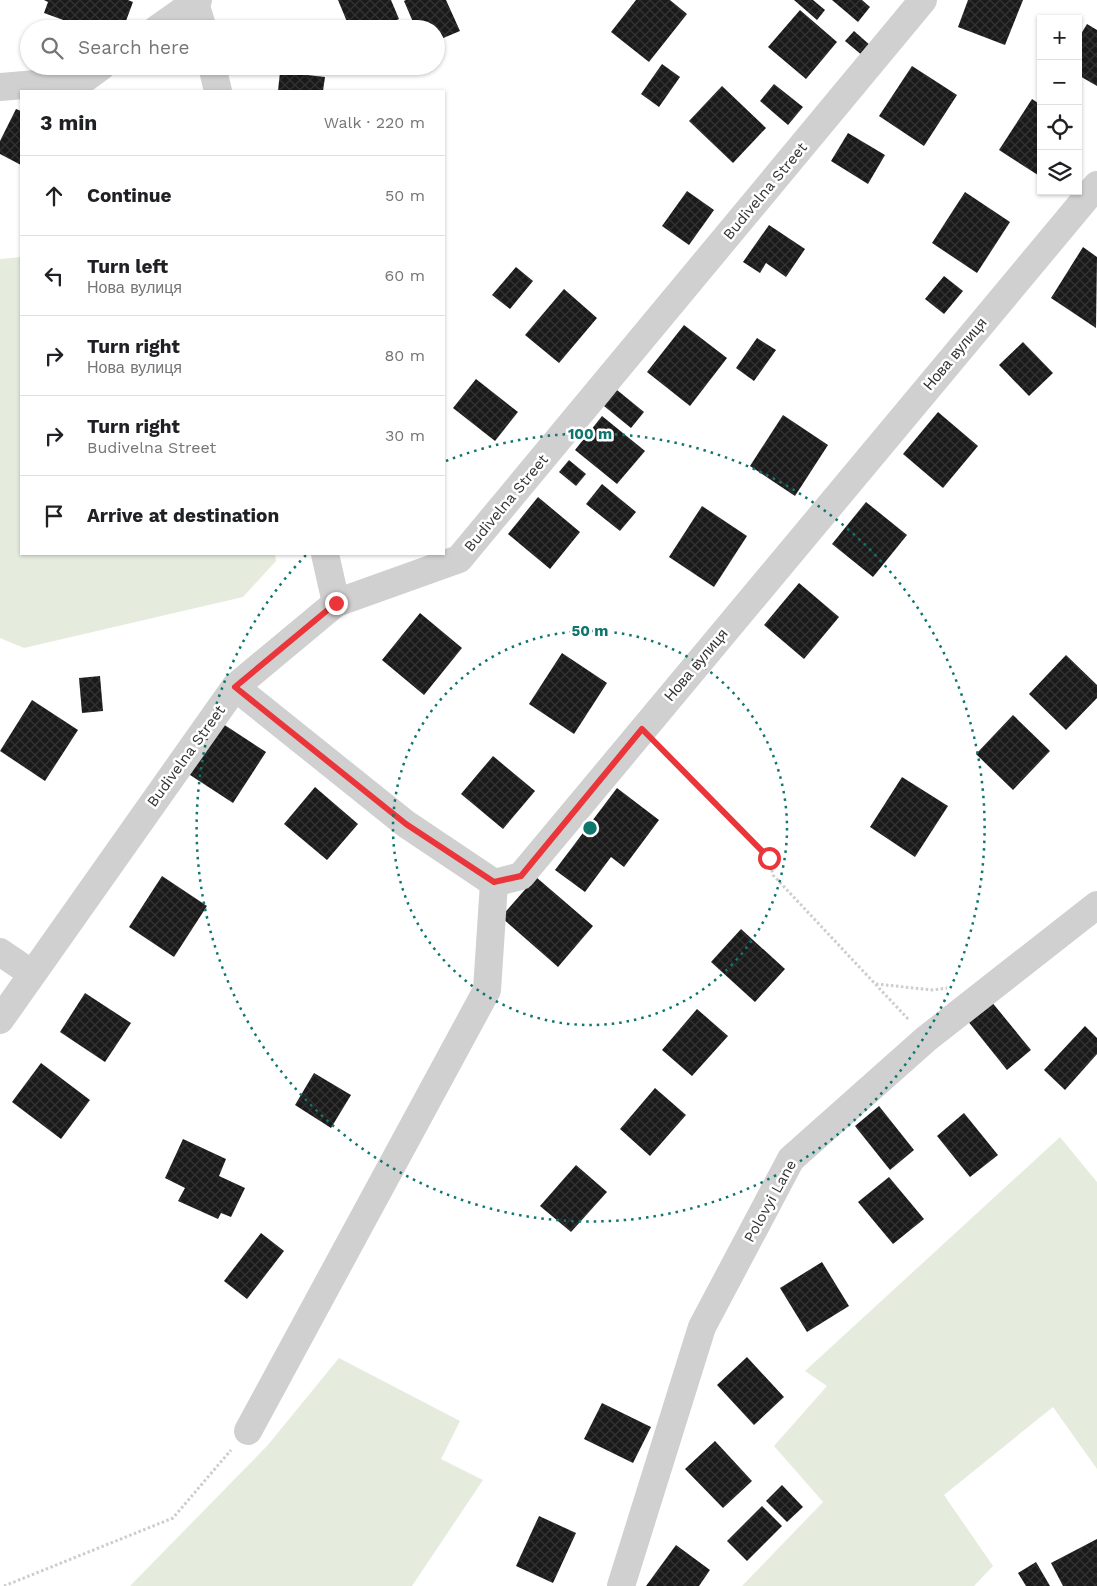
<!DOCTYPE html>
<html lang="en">
<head>
<meta charset="utf-8">
<style>
  body { margin:0; font-family:"Work Sans",sans-serif; background:#f6f6f6; color:#202124 }
  .controls { position:absolute; right:15px; top:15px; display:grid; overflow:hidden; border-radius:0px; box-shadow:0 1px 4px #0004 }
  .controls button { width:45px; height:45px; display:grid; place-items:center; padding:0; border:0; border-bottom:1px solid #e0e0e0; background:#fff; color:#202124; font:25px sans-serif }
  .stop { position:absolute; width:15px; height:15px; margin:-11px; border:4px solid #ea353a; border-radius:50%; background:#fff }
  .stop.end { background:#ea353a; border-color:#fff; box-shadow:0 1px 5px #0008 }
  .list { margin:0; padding:0; list-style:none }
  h2 { display:flex; justify-content:space-between; align-items:center; height:65px; margin:0; padding:0 20px; font-size:21px }
  h2 small { font-size:16px; font-weight:400; color:#757577 }
  .list li { display:grid; grid-template-columns:32px 1fr auto; gap:15px; align-items:center; box-sizing:border-box; height:80px; padding:0 20px; border-top:1px solid #e0e0e0 }
  .list b { display:block; font-size:19px; white-space:nowrap }
  .list p { margin:0; font-size:16px; white-space:nowrap; color:#757577 }
  .list em { font-size:16px; font-style:normal; color:#757577 }
  .icon { flex:none; width:28px; height:28px; fill:none; stroke:currentColor; stroke-width:2; stroke-linecap:round; stroke-linejoin:round }
  .map { position:relative; flex:none; width:1097px; height:1586px; overflow:hidden }
  .search { position:absolute; background:#fff; box-shadow:0 1px 4px #0004; left:20px; top:20px; width:425px; height:55px; display:flex; align-items:center; gap:12px; box-sizing:border-box; padding:0 18px; border-radius:28px; color:#757577; font-size:19px }
  .panel { position:absolute; background:#fff; box-shadow:0 1px 4px #0004; left:20px; top:90px; width:425px; height:465px; border-radius:0px }
  .map>svg:first-child { display:block }
</style>
</head>
<body>
<div class="map">
<svg width="1097" height="1586" viewBox="0 0 1097 1586">
  <defs>
    <pattern id="building-cross-hatch" width="8" height="8" patternUnits="userSpaceOnUse" patternTransform="scale(1.25)"><rect width="8" height="8" fill="#1a1a1a"/><path d="M0 0l8 8M0 8l8-8" fill="none" stroke="#333"/></pattern>
  </defs>
  <rect width="100%" height="100%" fill="#fff"/>
  <!-- garden -->
  <g fill="#e5ecde">
    <path d="M21 257V554H275L276 561 243 597 24 648 0 638V259Z"/>
    <path d="M1060 1137 1097 1182V1469L1053 1407 944 1495 993 1566 974 1586H742L823 1502 774 1446 827 1386 805 1371Z"/>
    <path d="M339 1358 460 1421 441 1459 483 1480 412 1586H130L267 1446Z"/>
  </g>
  <!-- building -->
  <g fill="url(#building-cross-hatch)">
    <path d="M44 0H128L133 2 123 29H88L44 13 48 2Z"/>
    <path d="M338 0H391L399 19 377 29H350Z"/>
    <path d="M406 0H446L460 31 436 41V29H416L404 1Z"/>
    <path d="M636 0H670L687 14 649 62 611 32Z"/>
    <path d="M794 0H813L825 10 817 20Z"/>
    <path d="M832 0H862L870 7 858 22Z"/>
    <path d="M968 0H1023L1005 45 958 27Z"/>
    <path d="M800 10 837 42 806 79 768 47Z"/>
    <path d="M1087 24 1097 30V86L1078 75V39Z"/>
    <path d="M854 31 871 46 863 56 845 41Z"/>
    <path d="M662 64 680 77 659 107 641 94Z"/>
    <path d="M912 66 957 95 924 146 879 116Z"/>
    <path d="M280 72 325 77 323 91H278Z"/>
    <path d="M774 84 803 107 788 125 760 101Z"/>
    <path d="M722 86 766 128 733 163 689 121Z"/>
    <path d="M1032 99 1041 105V177L999 150Z"/>
    <path d="M16 109 21 111V165L0 154V141Z"/>
    <path d="M848 133 885 155 868 184 831 161Z"/>
    <path d="M687 191 714 210 689 245 662 226Z"/>
    <path d="M965 192 1010 222 977 273 932 243Z"/>
    <path d="M769 225 805 249 786 277 766 263 760 273 743 262Z"/>
    <path d="M1083 247 1097 257 1096 328 1051 298Z"/>
    <path d="M516 267 533 281 510 309 492 295Z"/>
    <path d="M944 276 963 291 944 314 925 299Z"/>
    <path d="M564 289 597 318 559 363 525 335Z"/>
    <path d="M684 325 727 358 690 406 647 372Z"/>
    <path d="M757 338 776 350 754 381 736 368Z"/>
    <path d="M1023 342 1053 373 1029 396 999 365Z"/>
    <path d="M476 379 518 412 495 441 453 408Z"/>
    <path d="M617 390 644 412 631 428 604 406Z"/>
    <path d="M938 412 978 446 943 488 903 454Z"/>
    <path d="M783 415 828 445 795 496 750 466Z"/>
    <path d="M602 416 645 451 617 484 575 450Z"/>
    <path d="M569 460 586 474 576 486 559 472Z"/>
    <path d="M602 484 636 512 620 531 586 504Z"/>
    <path d="M538 497 580 532 550 569 508 534Z"/>
    <path d="M866 502 907 535 873 577 832 544Z"/>
    <path d="M702 506 747 536 714 587 669 557Z"/>
    <path d="M799 583 839 617 804 659 764 625Z"/>
    <path d="M420 613 462 648 424 695 382 660Z"/>
    <path d="M562 653 607 683 574 734 529 704Z"/>
    <path d="M1066 655 1097 685V698L1066 730 1029 694Z"/>
    <path d="M100 676 103 711 82 713 79 678Z"/>
    <path d="M32 700 78 730 45 781 0 751Z"/>
    <path d="M1013 715 1050 751 1013 790 976 754Z"/>
    <path d="M220 722 266 752 233 803 187 773Z"/>
    <path d="M493 756 535 791 503 829 461 794Z"/>
    <path d="M902 777 948 806 915 857 870 827Z"/>
    <path d="M315 787 358 824 327 860 284 824Z"/>
    <path d="M617 788 659 820 624 867 611 857 585 892 555 870Z"/>
    <path d="M162 876 207 906 174 957 129 927Z"/>
    <path d="M536 877 593 926 558 967 501 917Z"/>
    <path d="M741 929 785 969 755 1002 711 962Z"/>
    <path d="M85 993 131 1023 105 1062 60 1032Z"/>
    <path d="M991 1001 1031 1050 1007 1070 967 1020Z"/>
    <path d="M697 1009 728 1036 692 1076 662 1050Z"/>
    <path d="M1085 1026 1097 1038V1054L1065 1090 1044 1070Z"/>
    <path d="M41 1063 90 1100 61 1139 12 1102Z"/>
    <path d="M314 1073 351 1095 331 1128 295 1105Z"/>
    <path d="M655 1088 686 1115 650 1156 620 1129Z"/>
    <path d="M879 1106 914 1150 890 1170 855 1126Z"/>
    <path d="M964 1113 998 1155 970 1177 937 1136Z"/>
    <path d="M183 1139 226 1159 219 1176 245 1188 231 1217 221 1213 218 1219 178 1201 185 1188 165 1178Z"/>
    <path d="M576 1165 607 1192 571 1232 540 1206Z"/>
    <path d="M889 1177 924 1219 893 1244 858 1202Z"/>
    <path d="M261 1233 284 1251 247 1299 224 1281Z"/>
    <path d="M822 1262 849 1306 807 1332 780 1288Z"/>
    <path d="M747 1357 784 1397 754 1425 717 1385Z"/>
    <path d="M602 1403 651 1427 633 1463 584 1439Z"/>
    <path d="M715 1441 752 1481 723 1508 685 1469Z"/>
    <path d="M782 1485 803 1507 787 1522 766 1501Z"/>
    <path d="M762 1506 782 1526 747 1561 727 1541Z"/>
    <path d="M539 1516 576 1533 553 1583 516 1566Z"/>
    <path d="M1097 1539V1586H1063L1051 1563Z"/>
    <path d="M676 1545 710 1570 699 1586H646Z"/>
    <path d="M1036 1562 1050 1586H1026L1018 1573Z"/>
  </g>
  <g fill="none" stroke-linecap="round" stroke-linejoin="round">
    <!-- path -->
    <g stroke="#cdcdcd" stroke-width="3" stroke-dasharray="2.5 2.5" stroke-linecap="butt">
      <path d="M662 749 769 858 773 875 909 1020"/>
      <path d="M876 984 933 990 947 988"/>
      <path d="M4 1586 173 1518 231 1450"/>
    </g>
    <!-- street -->
    <g stroke="#d0d0d0" stroke-width="28">
      <path d="M195 3 203 29"/>
      <path d="M157 29 198 0"/>
      <path d="M212 66 218 91"/>
      <path d="M0 87 83 80 102 66"/>
      <path d="M325 554 336 603"/>
      <path d="M235 687 406 824 494 883 521 876 1097 185"/>
      <path d="M0 952 31 973"/>
      <path d="M0 1020 235 687 336 603 459 559 923 0"/>
      <path d="M248 1431 487 990 494 883"/>
      <path d="M621 1586 702 1327 791 1159 926 1039 1097 905"/>
    </g>
  </g>
  <g fill="none" stroke-linecap="round" stroke-linejoin="round">
    <!-- route -->
    <path stroke="#ea353a" stroke-width="6" d="M336 603 235 687 406 824 494 882 521 876 642 729 769 858"/>
  </g>
  <!-- distance rings -->
  <g fill="none" stroke="#0f766e" stroke-width="2.5" stroke-dasharray="2.5 5">
    <circle cx="590" cy="828" r="197"/>
    <path d="M446 461A394 394 0 1 1 307 554"/>
  </g>
  <g text-anchor="middle" stroke-width="5" stroke-linejoin="round" paint-order="stroke">
    <!-- street labels -->
    <g font-size="15" fill="#333" stroke="#fff">
      <text transform="translate(765 191) rotate(-50)" y="5">Budivelna Street</text>
      <text transform="translate(955 354) rotate(-50)" y="5">Нова вулиця</text>
      <text transform="translate(506 503) rotate(-50)" y="5">Budivelna Street</text>
      <text transform="translate(696 665) rotate(-50)" y="5">Нова вулиця</text>
      <text transform="translate(186 756) rotate(-54)" y="5">Budivelna Street</text>
      <text transform="translate(770 1201) rotate(-61)" y="5">Polovyi Lane</text>
    </g>
  </g>
  <circle cx="590" cy="828" r="8" fill="#0f766e" stroke="#fff" stroke-width="2.5"/>
  <g font-size="15" text-anchor="middle" font-weight="bold" fill="#0f766e" stroke="#fff" stroke-width="5" stroke-linejoin="round" paint-order="stroke">
    <text x="590" y="439">100 m</text>
    <text x="590" y="636">50 m</text>
  </g>
</svg>
<div class="controls">
<button>+</button>
<button>−</button>
<button><svg class="icon" aria-label="locate" viewBox="0 0 24 24"><circle cx="12" cy="12" r="6"/><path d="M12 2v4M12 18v4M2 12h4M18 12h4"/></svg></button>
<button><svg class="icon" aria-label="layers" viewBox="0 0 24 24"><path d="M12 4l9 5-9 5-9-5zM3 14l9 5 9-5"/></svg></button>
</div>
<div class="stop" style="left:769px;top:858px"></div>
<div class="stop end" style="left:336px;top:603px"></div>
<div class="search"><svg class="icon" aria-label="search" viewBox="0 0 24 24"><circle cx="10" cy="10" r="6"/><path d="M15 15l6 6"/></svg>Search here</div>
<section class="panel">
<h2>3 min<small>Walk · 220 m</small></h2>
<ul class="list">
<li><svg class="icon" aria-label="ahead" viewBox="0 0 24 24"><path d="M12 20V5M6 11l6-6 6 6"/></svg><div><b>Continue</b></div><em>50 m</em></li>
<li><svg class="icon" aria-label="left" viewBox="0 0 24 24"><path d="M17 20v-9H6M10 6l-5 5 5 5"/></svg><div><b>Turn left</b><p>Нова вулиця</p></div><em>60 m</em></li>
<li><svg class="icon" aria-label="right" viewBox="0 0 24 24"><path d="M7 20v-9h11M14 6l5 5-5 5"/></svg><div><b>Turn right</b><p>Нова вулиця</p></div><em>80 m</em></li>
<li><svg class="icon" aria-label="right" viewBox="0 0 24 24"><path d="M7 20v-9h11M14 6l5 5-5 5"/></svg><div><b>Turn right</b><p>Budivelna Street</p></div><em>30 m</em></li>
<li><svg class="icon" aria-label="arrive" viewBox="0 0 24 24"><path d="M6 21V4h12l-3 4 3 4H6"/></svg><div><b>Arrive at destination</b></div></li>
</ul>
</section>
</div>
</body>
</html>
